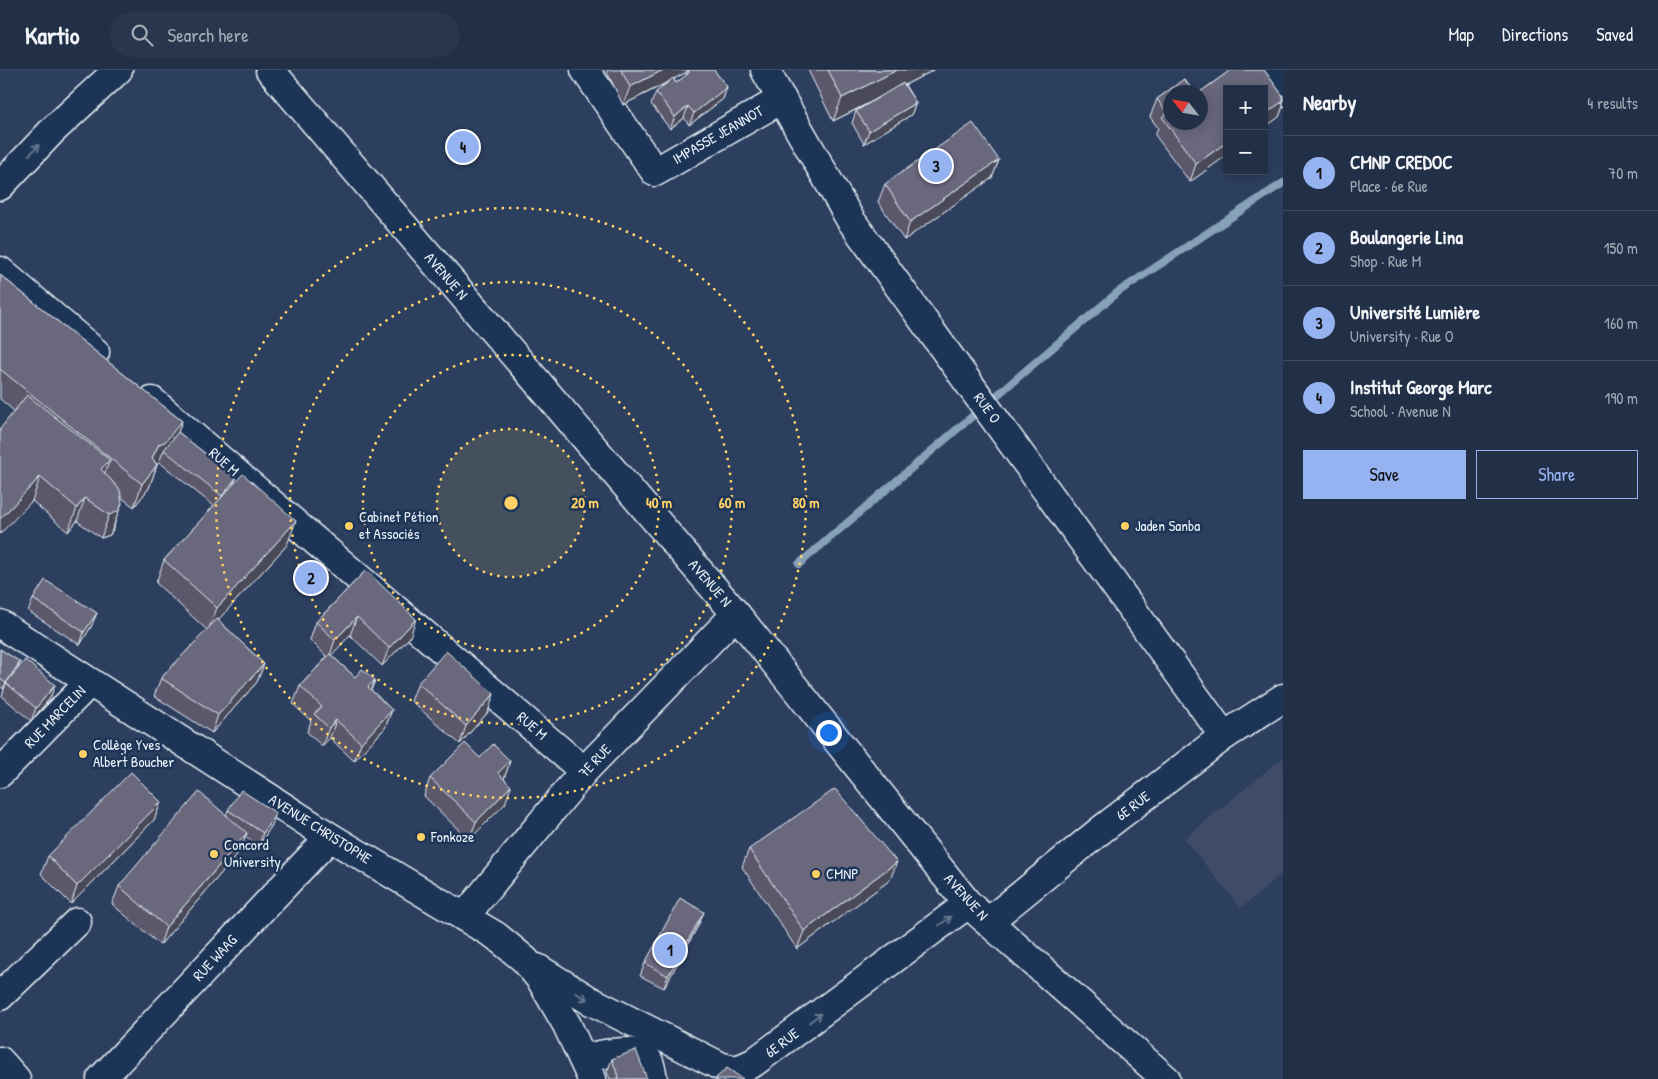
<!DOCTYPE html>
<html lang="en">
<head>
<meta charset="utf-8">
<style>
  body { margin:0; font-family:"Patrick Hand",sans-serif; background:#29374e; color:#f1f3f6 }
  .controls { position:absolute; right:15px; top:15px; display:grid; overflow:hidden; border-radius:0px; box-shadow:0 2px 12px #0003 }
  .controls button { width:45px; height:45px; display:grid; place-items:center; padding:0; border:0; border-bottom:1px solid #3e4a60; background:#212f47; color:#f1f3f6; font:25px sans-serif }
  .compass { position:absolute; left:1163px; top:15px; width:45px; height:45px; border-radius:50%; background:#212f47; box-shadow:0 2px 12px #0003; rotate:301deg }
  .you { position:absolute; left:828px; top:662px; width:18px; height:18px; margin:-12px; border:4px solid #fff; border-radius:50%; background:#1a73e8; box-shadow:0 0 0 8px #1a73e833 }
  .badge { display:grid; place-items:center; width:32px; height:32px; border-radius:50%; background:#95b2f1; color:#111; font-size:16px; font-weight:700 }
  .pin { position:absolute; translate:-50% -50%; border:2px solid #fff; box-shadow:0 1px 5px #0006 }
  .list { margin:0; padding:0; list-style:none }
  h2 { display:flex; justify-content:space-between; align-items:center; height:65px; margin:0; padding:0 20px; font-size:21px }
  h2 small { font-size:16px; font-weight:400; color:#a2a9b4 }
  .list li { display:grid; grid-template-columns:32px 1fr auto; gap:15px; align-items:center; box-sizing:border-box; height:75px; padding:0 20px; border-top:1px solid #3e4a60 }
  .list b { display:block; font-size:19px; white-space:nowrap }
  .list p { margin:0; font-size:16px; white-space:nowrap; color:#a2a9b4 }
  .list em { font-size:16px; font-style:normal; color:#a2a9b4 }
  .actions { display:flex; gap:10px; padding:15px 20px }
  .actions a { flex:1; padding:11px 0; border:1px solid #95b2f1; border-radius:0px; text-align:center; font-size:18px; color:#95b2f1 }
  .actions .main { background:#95b2f1; color:#111 }
  .icon { flex:none; width:28px; height:28px; fill:none; stroke:currentColor; stroke-width:2; stroke-linecap:round; stroke-linejoin:round }
  .map { position:relative; flex:none; width:1283px; height:1009px; overflow:hidden }
  header { display:flex; align-items:center; gap:30px; box-sizing:border-box; height:70px; padding:0 25px; background:#212f47; border-bottom:1px solid #3e4a60 }
  header strong { font-size:24px }
  nav { display:flex; gap:28px; margin-inline-start:auto; font-size:18px }
  .search { width:350px; height:45px; background:#29374e; display:flex; align-items:center; gap:12px; box-sizing:border-box; padding:0 18px; border-radius:28px; color:#a2a9b4; font-size:19px }
  main { display:flex }
  aside { flex:1; background:#212f47 }
  .map>svg:first-child { display:block }
</style>
</head>
<body>
<header>
<strong>Kartio</strong>
<div class="search"><svg class="icon" aria-label="search" viewBox="0 0 24 24"><circle cx="10" cy="10" r="6"/><path d="M15 15l6 6"/></svg>Search here</div>
<nav><a>Map</a><a>Directions</a><a>Saved</a></nav>
</header>
<main>
<div class="map">
<svg width="1283" height="1009" viewBox="0 0 1283 1009">
  <rect width="100%" height="100%" fill="#2c3f5f"/>
  <filter id="ink" filterUnits="userSpaceOnUse"><feTurbulence type="fractalNoise" baseFrequency=".02" numOctaves="2"/><feDisplacementMap in="SourceGraphic" scale="10" xChannelSelector="R" yChannelSelector="G"/><feConvolveMatrix kernelMatrix="1 2 1 2 8 2 1 2 1" color-interpolation-filters="sRGB"/></filter>
  <g filter="url(#ink)">
    <!-- built -->
    <path fill="#3f4b68" d="M1283 687V803L1241 838 1184 769Z"/>
    <g fill="none" stroke-linecap="round" stroke-linejoin="round">
      <!-- stream -->
      <path stroke="#87a1b8" stroke-width="8" d="M799 494 1118 222 1283 113"/>
      <defs>
        <g id="minor">
          <path d="M270 0 736 544 968 834 1166 1009"/>
          <path d="M585 0 655 102 782 29"/>
          <path d="M765 0 850 149 1224 666"/>
          <path d="M1270 0 1283 22"/>
          <path d="M0 116 53 60 118 0"/>
          <path d="M0 201 95 282"/>
          <path d="M152 331 584 701"/>
          <path d="M0 554 330 767 496 866 525 890 541 910 567 955 592 1009"/>
          <path d="M0 703 89 613"/>
          <path d="M464 847 584 701 736 544"/>
          <path d="M988 852 1101 760 1224 666 1283 628"/>
          <path d="M537 898 589 930 722 997 737 1000 753 993 968 834"/>
          <path d="M0 926 77 852"/>
          <path d="M583 989C597 985 639 975 648 990 651 995 652 1003 653 1009"/>
          <path d="M0 991 16 1009"/>
          <path d="M101 1009 330 767"/>
        </g>
      </defs>
      <!-- minor casing -->
      <use href="#minor" stroke="#e8f1f8" stroke-width="31"/>
      <!-- minor -->
      <use href="#minor" stroke="#1d3557" stroke-width="28"/>
    </g>
    <!-- wall -->
    <g fill="#5b596c" stroke="#e8f1f8" fill-rule="evenodd">
      <path d="M607 0H714L727 17 723 29 689 55 684 48 670 59 651 34 656 22 669 12 623 35 607 2ZM687 2 686 6 676 13 674 9Z"/>
      <path d="M808 0H934L905 15 916 33 911 45 864 74 852 53 856 41 870 33 833 51Z"/>
      <path d="M1231 0H1264L1283 26V36L1279 47 1264 58V19H1227V85L1190 112 1155 65 1158 58 1150 47 1157 29 1184 9 1194 22H1170V52H1200V22Z"/>
      <path d="M999 90 992 108 904 170 878 132 885 114Z"/>
      <path d="M0 205 182 351 178 362 236 408 233 415 287 475 218 550 264 594 257 612 212 663 154 626 161 608 207 560 156 513 164 490 214 436 159 392 157 395 149 418 134 437 121 427 114 457 110 465 101 468 77 451 68 462 32 431 14 341 0 329Z"/>
      <path d="M366 500 410 567 382 596 350 565 331 585 355 607 375 610 371 620 392 640 385 658 354 691 330 668 322 676 307 662 311 651 293 634 300 616 327 587 310 570 316 552Z"/>
      <path d="M33 529 92 555 80 575 28 541Z"/>
      <path d="M0 579 20 592 17 599 13 605 55 615 50 628 31 651 2 626 5 616 3 619 0 616Z"/>
      <path d="M418 613 488 642 460 674 411 631Z"/>
      <path d="M480 688 510 691 504 709 505 734 469 770 424 726 430 708Z"/>
      <path d="M161 732 154 750 71 834 41 804 48 786Z"/>
      <path d="M228 740 272 755 259 775 245 767 240 781 160 875 112 834 119 816 226 745Z"/>
      <path d="M749 779 890 810 797 879 742 797Z"/>
      <path d="M699 854 664 918 640 906 645 893Z"/>
      <path d="M612 989 647 1009H610L607 1002Z"/>
    </g>
    <!-- shaded-wall -->
    <g fill="#4a4958" stroke="#e8f1f8">
      <path d="M663 0H690H688L687 2 623 35 630 17Z"/>
      <path d="M897 0H934L833 51 842 28Z"/>
      <path d="M727 17 723 29 689 55 694 43Z"/>
      <path d="M1283 31V36L1279 47 1264 58V45Z"/>
      <path d="M916 33 911 45 864 74 869 61Z"/>
      <path d="M688 36 684 48 670 59 675 47Z"/>
      <path d="M1227 72V85L1190 112 1196 94Z"/>
      <path d="M999 90 992 108 904 170 910 152Z"/>
      <path d="M182 351 174 374 164 380 159 392 157 395 152 388 159 374Z"/>
      <path d="M110 390 101 413V399Z"/>
      <path d="M157 395 149 418 134 437 142 414Z"/>
      <path d="M40 407 32 431 0 464V449Z"/>
      <path d="M236 408 231 420 217 438 222 426Z"/>
      <path d="M85 428 77 451 68 462 77 438Z"/>
      <path d="M122 433 110 465 101 468 109 445Z"/>
      <path d="M296 451 287 475 208 561 217 538Z"/>
      <path d="M97 543 92 555 80 575 84 562Z"/>
      <path d="M357 547 350 565 329 588 335 570Z"/>
      <path d="M416 549 410 567 382 596 389 578Z"/>
      <path d="M20 592 17 599 7 614 6 613 3 619 6 613Z"/>
      <path d="M264 594 257 612 212 663 218 645Z"/>
      <path d="M375 610 368 628V617Z"/>
      <path d="M55 615 50 628 31 651 36 638Z"/>
      <path d="M494 624 488 642 460 674 466 656Z"/>
      <path d="M392 640 385 658 354 691 361 673Z"/>
      <path d="M336 650 330 668 322 676 329 658Z"/>
      <path d="M510 691 504 709 498 703Z"/>
      <path d="M511 716 505 734 469 770 476 752Z"/>
      <path d="M161 732 154 750 71 834 77 816Z"/>
      <path d="M276 743 272 755 259 775 263 763Z"/>
      <path d="M247 763 240 781 160 875 166 857Z"/>
      <path d="M897 792 890 810 797 879 804 861Z"/>
      <path d="M704 842 699 854 664 918 668 906Z"/>
    </g>
    <!-- building -->
    <g fill="#6a687d" stroke="#e8f1f8">
      <path d="M621 0H663L630 17Z"/>
      <path d="M688 0H714L727 17 694 43 688 36 675 47 656 22 673 8 676 13 689 3Z"/>
      <path d="M828 0H897L842 28Z"/>
      <path d="M1231 0H1264L1283 26V31L1264 45V19H1227V72L1196 94 1162 47 1167 43 1157 29 1184 9 1194 22H1170V52H1200V22Z"/>
      <path d="M903 13 916 33 869 61 856 41Z"/>
      <path d="M973 53 999 90 910 152 885 114Z"/>
      <path d="M0 205 182 351 165 372 159 374 152 388 157 395 142 414 0 299Z"/>
      <path d="M27 325 110 390 101 399 120 420 122 433 119 441 109 445 85 428 77 438 40 407 0 449V359Z"/>
      <path d="M178 362 236 408 222 426 164 380Z"/>
      <path d="M243 404 296 451 217 538 164 490Z"/>
      <path d="M366 500 416 549 389 578 357 547 335 570 316 552Z"/>
      <path d="M45 510 97 543 84 562 33 529Z"/>
      <path d="M217 549 264 594 218 645 161 608Z"/>
      <path d="M0 579 20 592 6 613 0 609Z"/>
      <path d="M446 581 494 624 466 656 418 613Z"/>
      <path d="M330 584 355 607 362 599 375 610 368 617 392 640 361 673 336 650 329 658 314 644 322 637 300 616Z"/>
      <path d="M25 590 55 615 36 638 6 613Z"/>
      <path d="M465 673 480 688 493 674 510 691 498 703 511 716 476 752 430 708Z"/>
      <path d="M131 702 161 732 77 816 48 786Z"/>
      <path d="M835 719 897 792 804 861 749 779Z"/>
      <path d="M241 720 276 743 263 763 228 740Z"/>
      <path d="M199 722 247 763 166 857 119 816Z"/>
      <path d="M680 828 704 842 668 906 645 893Z"/>
      <path d="M636 980 647 1009H619L612 989Z"/>
      <path d="M727 998 743 1009H715Z"/>
    </g>
    <!-- one-way arrows -->
    <defs><path id="oneway-shaft" d="M-6 0H5M1.5-3L5.5 0L1.5 3" fill="none" stroke-width="1.6" stroke-linecap="round" stroke-linejoin="round" transform="scale(1.25)"/></defs>
    <g stroke="#64778f">
      <use href="#oneway-shaft" transform="translate(34 80) rotate(-46)"/>
      <use href="#oneway-shaft" transform="translate(945 851) rotate(-37)"/>
      <use href="#oneway-shaft" transform="translate(581 926) rotate(32)"/>
      <use href="#oneway-shaft" transform="translate(815 948) rotate(-37)"/>
    </g>
  </g>
  <!-- distance rings -->
  <circle cx="511" cy="433" r="74" fill="#ffd166" fill-opacity=".12"/>
  <g fill="none" stroke="#ffd166" stroke-width="2.5" stroke-dasharray="2.5 5">
    <circle cx="511" cy="433" r="74"/>
    <circle cx="511" cy="433" r="148"/>
    <circle cx="511" cy="433" r="221"/>
    <circle cx="511" cy="433" r="295"/>
  </g>
  <!-- markers -->
  <g fill="#ffd166" stroke="#1d3557" stroke-width="2">
    <circle cx="349" cy="456" r="5"/>
    <circle cx="1125" cy="456" r="5"/>
    <circle cx="83" cy="684" r="5"/>
    <circle cx="421" cy="767" r="5"/>
    <circle cx="214" cy="784" r="5"/>
    <circle cx="816" cy="804" r="5"/>
  </g>
  <g text-anchor="middle" stroke-width="5" stroke-linejoin="round" paint-order="stroke">
    <!-- street labels -->
    <g font-size="15" fill="#e8f1f8" stroke="#1d3557">
      <text transform="translate(718 65) rotate(-30)" y="5">IMPASSE JEANNOT</text>
      <text transform="translate(446 206) rotate(49)" y="5">AVENUE N</text>
      <text transform="translate(987 338) rotate(54)" y="5">RUE O</text>
      <text transform="translate(224 392) rotate(41)" y="5">RUE M</text>
      <text transform="translate(710 513) rotate(49)" y="5">AVENUE N</text>
      <text transform="translate(55 647) rotate(-46)" y="5">RUE MARCELIN</text>
      <text transform="translate(532 656) rotate(41)" y="5">RUE M</text>
      <text transform="translate(595 691) rotate(-47)" y="5">7E RUE</text>
      <text transform="translate(1133 736) rotate(-37)" y="5">6E RUE</text>
      <text transform="translate(320 759) rotate(32)" y="5">AVENUE CHRISTOPHE</text>
      <text transform="translate(966 827) rotate(48)" y="5">AVENUE N</text>
      <text transform="translate(215 888) rotate(-47)" y="5">RUE WAAG</text>
      <text transform="translate(782 973) rotate(-37)" y="5">6E RUE</text>
    </g>
    <!-- poi labels -->
    <g font-size="15" fill="#e8f1f8" stroke="#1d3557" text-anchor="start">
      <text x="359" y="452">Cabinet Pétion<tspan x="359" dy="17">et Associés</tspan></text>
      <text x="1135" y="461">Jaden Sanba</text>
      <text x="93" y="680">Collège Yves<tspan x="93" dy="17">Albert Boucher</tspan></text>
      <text x="431" y="772">Fonkoze</text>
      <text x="224" y="780">Concord<tspan x="224" dy="17">University</tspan></text>
      <text x="826" y="809">CMNP</text>
    </g>
  </g>
  <circle cx="511" cy="433" r="8" fill="#ffd166" stroke="#1d3557" stroke-width="2.5"/>
  <g font-size="15" text-anchor="middle" font-weight="bold" fill="#ffd166" stroke="#1d3557" stroke-width="5" stroke-linejoin="round" paint-order="stroke">
    <text x="585" y="438">20 m</text>
    <text x="659" y="438">40 m</text>
    <text x="732" y="438">60 m</text>
    <text x="806" y="438">80 m</text>
  </g>
</svg>
<div class="controls">
<button>+</button>
<button>−</button>
</div>
<svg class="compass" viewBox="-18 -18 36 36"><path d="M0-13l5 13h-10z" fill="#e53935"/><path d="M0 13l5-13h-10z" fill="#a2a9b4"/></svg>
<div class="you"></div>
<div class="pin badge" style="left:670px;top:880px">1</div>
<div class="pin badge" style="left:311px;top:508px">2</div>
<div class="pin badge" style="left:936px;top:96px">3</div>
<div class="pin badge" style="left:463px;top:77px">4</div>
</div>
<aside>
<h2>Nearby<small>4 results</small></h2>
<ul class="list">
<li><span class="badge">1</span><div><b>CMNP CREDOC</b><p>Place · 6e Rue</p></div><em>70 m</em></li>
<li><span class="badge">2</span><div><b>Boulangerie Lina</b><p>Shop · Rue M</p></div><em>150 m</em></li>
<li><span class="badge">3</span><div><b>Université Lumière</b><p>University · Rue O</p></div><em>160 m</em></li>
<li><span class="badge">4</span><div><b>Institut George Marc</b><p>School · Avenue N</p></div><em>190 m</em></li>
</ul>
<div class="actions"><a class="main">Save</a><a>Share</a></div>
</aside>
</main>
</body>
</html>
